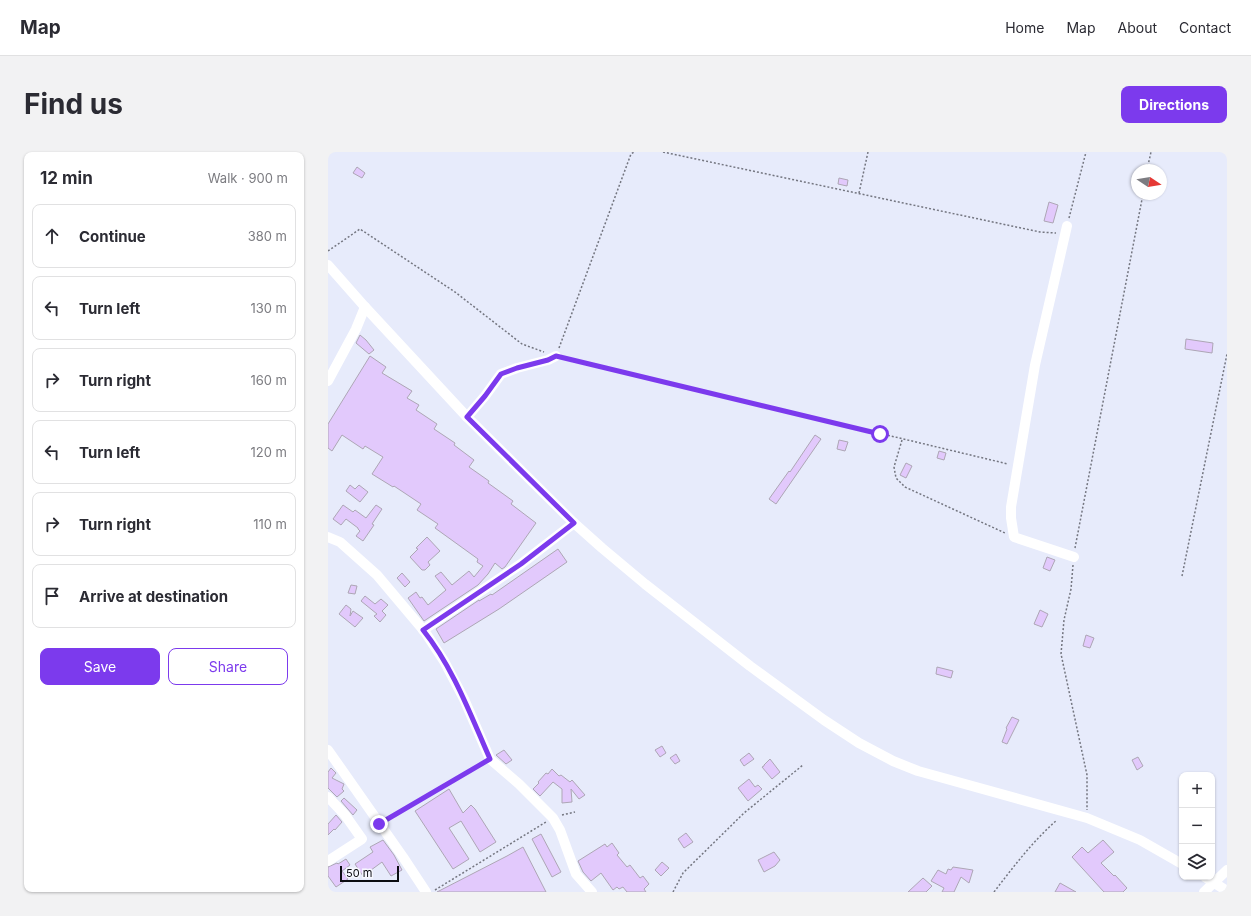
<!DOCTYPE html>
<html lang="en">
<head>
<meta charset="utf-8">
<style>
  body { margin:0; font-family:Inter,sans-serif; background:#f2f2f3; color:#2b2b33 }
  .controls { position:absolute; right:12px; bottom:12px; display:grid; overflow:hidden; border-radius:8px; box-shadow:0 1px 3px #0004 }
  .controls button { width:36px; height:36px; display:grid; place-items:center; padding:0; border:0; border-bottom:1px solid #e1e1e2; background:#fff; color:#2b2b33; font:20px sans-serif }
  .compass { position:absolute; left:803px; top:12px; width:36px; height:36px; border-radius:50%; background:#fff; box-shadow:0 1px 3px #0004; rotate:102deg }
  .scale { position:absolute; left:12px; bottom:10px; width:59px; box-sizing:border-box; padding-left:4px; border:2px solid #0c0d12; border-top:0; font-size:11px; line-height:14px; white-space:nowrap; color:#0c0d12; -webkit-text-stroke:3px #f7f8ff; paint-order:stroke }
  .stop { position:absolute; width:12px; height:12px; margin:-9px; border:3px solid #7c3aed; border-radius:50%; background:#fff }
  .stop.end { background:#7c3aed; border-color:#fff; box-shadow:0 1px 4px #0008 }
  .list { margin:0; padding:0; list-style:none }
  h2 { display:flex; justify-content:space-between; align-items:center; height:52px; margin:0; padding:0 16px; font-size:17px }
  h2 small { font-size:13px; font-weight:400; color:#7c7c81 }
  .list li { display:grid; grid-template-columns:26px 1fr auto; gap:12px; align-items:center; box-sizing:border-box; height:64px; margin:0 8px 8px; padding:0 8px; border:1px solid #e1e1e2; border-radius:8px }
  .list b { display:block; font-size:15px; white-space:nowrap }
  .list em { font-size:13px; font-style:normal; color:#7c7c81 }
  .actions { display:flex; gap:8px; padding:12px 16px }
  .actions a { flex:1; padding:9px 0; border:1px solid #7c3aed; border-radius:8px; text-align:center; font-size:14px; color:#7c3aed }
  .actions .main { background:#7c3aed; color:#fff }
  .icon { flex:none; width:22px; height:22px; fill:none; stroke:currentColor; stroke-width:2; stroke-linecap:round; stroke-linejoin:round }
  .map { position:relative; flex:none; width:899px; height:740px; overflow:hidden; border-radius:8px }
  header { display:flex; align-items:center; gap:24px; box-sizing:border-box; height:56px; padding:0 20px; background:#fff; border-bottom:1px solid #e1e1e2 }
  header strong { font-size:19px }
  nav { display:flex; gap:22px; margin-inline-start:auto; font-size:14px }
  .intro { display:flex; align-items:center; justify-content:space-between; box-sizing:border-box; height:96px; padding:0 24px }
  h1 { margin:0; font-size:28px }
  .button { padding:10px 18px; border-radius:8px; background:#7c3aed; color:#fff; font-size:14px; font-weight:700 }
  main { display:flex; gap:24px; padding:0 24px }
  aside { flex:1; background:#fff; border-radius:8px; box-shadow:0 1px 3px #0004 }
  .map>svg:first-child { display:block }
</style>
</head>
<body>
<header>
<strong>Map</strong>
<nav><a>Home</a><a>Map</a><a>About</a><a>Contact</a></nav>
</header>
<div class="intro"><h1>Find us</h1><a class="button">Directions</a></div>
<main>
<aside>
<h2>12 min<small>Walk · 900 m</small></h2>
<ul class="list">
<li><svg class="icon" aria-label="ahead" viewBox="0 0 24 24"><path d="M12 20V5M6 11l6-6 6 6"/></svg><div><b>Continue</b></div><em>380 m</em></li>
<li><svg class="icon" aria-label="left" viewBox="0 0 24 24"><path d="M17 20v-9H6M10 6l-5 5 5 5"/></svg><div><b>Turn left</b></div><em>130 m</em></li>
<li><svg class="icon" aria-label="right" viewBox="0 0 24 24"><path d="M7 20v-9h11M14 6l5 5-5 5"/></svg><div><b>Turn right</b></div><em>160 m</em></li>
<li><svg class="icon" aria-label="left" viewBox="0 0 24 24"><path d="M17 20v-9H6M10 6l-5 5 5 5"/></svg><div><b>Turn left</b></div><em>120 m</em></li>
<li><svg class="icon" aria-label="right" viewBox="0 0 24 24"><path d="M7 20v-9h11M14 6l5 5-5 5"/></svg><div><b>Turn right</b></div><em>110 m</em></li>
<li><svg class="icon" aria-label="arrive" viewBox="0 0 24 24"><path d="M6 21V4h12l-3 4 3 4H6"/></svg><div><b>Arrive at destination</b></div></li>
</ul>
<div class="actions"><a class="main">Save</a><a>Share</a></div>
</aside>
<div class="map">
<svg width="899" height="740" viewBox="0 0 899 740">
  <rect width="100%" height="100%" fill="#e7ebfb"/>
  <!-- building -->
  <g fill="#e2c9fc" stroke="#ada6b5">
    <path d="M29 15 37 21 34 26 25 21Z"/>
    <path d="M511 26 520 28 519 34 510 32Z"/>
    <path d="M721 50 730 53 725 71 716 69Z"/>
    <path d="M32 183 38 188 46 198 41 202 28 191Z"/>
    <path d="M858 187 885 191 884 201 857 197Z"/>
    <path d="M42 204 58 215 54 221 84 239 79 246 91 253 88 258 109 272 106 277 127 291 126 293 146 308 141 315 161 329 160 331 185 349 183 352 208 371 177 415 174 417 167 411 160 422 150 433 96 469 80 446 88 440 92 446 94 445 100 453 118 438 107 424 113 420 124 433 141 419 146 425 155 414 149 410 150 407 107 376 110 372 89 358 93 352 66 334 65 335 44 322 55 305 37 294 35 297 14 283 4 299 0 296V272Z"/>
    <path d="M487 283 493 287 448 352 441 347 461 319 462 320Z"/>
    <path d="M511 288 520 290 517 299 509 297Z"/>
    <path d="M611 299 618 301 616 308 609 306Z"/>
    <path d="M578 311 584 314 578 326 572 323Z"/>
    <path d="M22 333 27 337 31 333 40 340 32 350 18 339Z"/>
    <path d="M15 353 25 360 27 358 38 366 48 353 54 357 44 372 46 373 35 389 28 384 32 379 30 377V376L18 367 13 373 5 367Z"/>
    <path d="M99 385 112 399 100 410 102 413 97 418H94L82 405 90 397 88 396Z"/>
    <path d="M230 397 239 410 171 457 116 491 108 477 151 448V449L163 442 164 443Z"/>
    <path d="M719 405 727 408 722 419 715 416Z"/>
    <path d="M74 421 82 430 77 435 69 426Z"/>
    <path d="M23 433 29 434 27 442 20 441Z"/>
    <path d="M37 444 47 452 53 447 60 453 54 459 58 463 52 470 46 464 49 462 33 449Z"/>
    <path d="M18 453 23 457 22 464 25 459 35 466 27 475 11 462Z"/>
    <path d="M712 458 720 462 714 475 706 472Z"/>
    <path d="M758 483 766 486 762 496 755 494Z"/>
    <path d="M609 515 625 519 623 526 608 522Z"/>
    <path d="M684 565 691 568 679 592 674 590 679 577 678 576Z"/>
    <path d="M334 594 338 601 332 605 327 598Z"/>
    <path d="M176 598 184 608 178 612 168 603Z"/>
    <path d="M421 601 426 607 416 614 412 608Z"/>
    <path d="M348 602 352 609 347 612 342 606Z"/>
    <path d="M810 605 815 614 809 618 804 608Z"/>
    <path d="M442 607 452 620 444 627 434 615 436 614V613Z"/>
    <path d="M3 616 8 621 4 626 16 632 14 637 16 639 9 645 0 636V620Z"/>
    <path d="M224 617 231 624 233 623 242 630 244 628 257 643 251 647 243 637 244 650 234 651V637L225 630 212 644 205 637 211 631 210 630 218 621 220 622Z"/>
    <path d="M421 627 427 635 430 633 434 637 420 649 410 636Z"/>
    <path d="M121 637 135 661 143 653 147 657 168 690 152 700 133 669 121 676 141 707 125 717 87 659Z"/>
    <path d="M16 646 29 658 25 663 13 649Z"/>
    <path d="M8 663 14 670 7 678 6 677 0 683V672Z"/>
    <path d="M358 681 365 690 356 696 350 687Z"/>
    <path d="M213 682 233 720 224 725 204 687Z"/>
    <path d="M55 688 66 703 74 718 63 724 54 710 35 724 27 712 45 700 42 695Z"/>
    <path d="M775 688 786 700 773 711 786 724 787 723 799 736 795 740H776L744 705 754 695 760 701Z"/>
    <path d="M284 691 291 701 289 703 299 715 302 713 312 726 315 724 321 732 316 737 318 740H299L295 735 291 737 289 735 285 738 273 721 263 729 255 720 250 709 277 692 279 695Z"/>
    <path d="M195 695 218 740H109L179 704Z"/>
    <path d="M446 700 452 708 447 714 436 720 430 708Z"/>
    <path d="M18 707 22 713 14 719 20 727 8 735 0 724V715L9 711 10 712Z"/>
    <path d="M334 710 341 716 333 724 327 718Z"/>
    <path d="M625 715 645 718 641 731 633 725 626 740H614L616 736 603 729 610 718 618 722 620 717 623 718Z"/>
    <path d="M595 726 604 734 598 740H580Z"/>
    <path d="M732 731 748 740H727Z"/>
  </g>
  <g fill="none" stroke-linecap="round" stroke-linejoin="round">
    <!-- path -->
    <g stroke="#747680" stroke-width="1.5" stroke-dasharray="2 2" stroke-linecap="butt">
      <path d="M335 0 712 80 728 81"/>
      <path d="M819 18 823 0"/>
      <path d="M531 41 540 0"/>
      <path d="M741 66 758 0"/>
      <path d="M0 99 32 77 127 140 194 192 216 200"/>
      <path d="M231 196 303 2 306 0"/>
      <path d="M237 206 680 312"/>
      <path d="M574 288 566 315 568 326 577 335 677 381"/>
      <path d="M747 396 815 42"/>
      <path d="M745 413 743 437 736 468 733 502 759 623V658"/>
      <path d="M854 424 899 202"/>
      <path d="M234 663 247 660"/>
      <path d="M59 668 155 611"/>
      <path d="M107 738 218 670"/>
      <path d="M345 740 355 721 416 661 475 613"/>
      <path d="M666 740C686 714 705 689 729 668"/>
    </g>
    <!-- minor -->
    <g stroke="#fff" stroke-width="10">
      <path d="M739 74 707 213 683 355V366L686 385 746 405"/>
      <path d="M0 113 37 155 139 265 246 371 274 396 317 432 422 514 496 568 531 591 565 609 590 619 759 666 812 688 854 712"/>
      <path d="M0 229 28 177 37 155"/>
      <path d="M139 265 157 244 173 222 189 216 220 208 228 204"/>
      <path d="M0 385 12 390 49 423 97 480 116 509 136 547 162 607 191 632 225 666 232 678 248 722 264 740"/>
      <path d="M95 478 193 412 246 371"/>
      <path d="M0 598 75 705 98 740"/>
      <path d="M0 645 17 663 34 687 0 709"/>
      <path d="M877 725 899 739"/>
      <path d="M876 740 899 718"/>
    </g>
  </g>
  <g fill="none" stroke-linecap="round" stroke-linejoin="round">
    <!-- route -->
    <path stroke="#7c3aed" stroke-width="5" d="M51 672 162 607C143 564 125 515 95 478L193 412 246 371 139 265 157 244 173 222 189 216 220 208 228 204 552 282"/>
  </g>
</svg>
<div class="controls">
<button>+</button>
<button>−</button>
<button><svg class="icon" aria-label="layers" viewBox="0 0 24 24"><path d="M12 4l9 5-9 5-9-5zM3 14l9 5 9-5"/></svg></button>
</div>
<svg class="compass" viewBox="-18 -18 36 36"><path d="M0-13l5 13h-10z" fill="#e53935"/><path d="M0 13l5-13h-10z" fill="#7c7c81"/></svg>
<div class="scale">50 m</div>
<div class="stop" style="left:552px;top:282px"></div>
<div class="stop end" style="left:51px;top:672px"></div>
</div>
</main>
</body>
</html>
